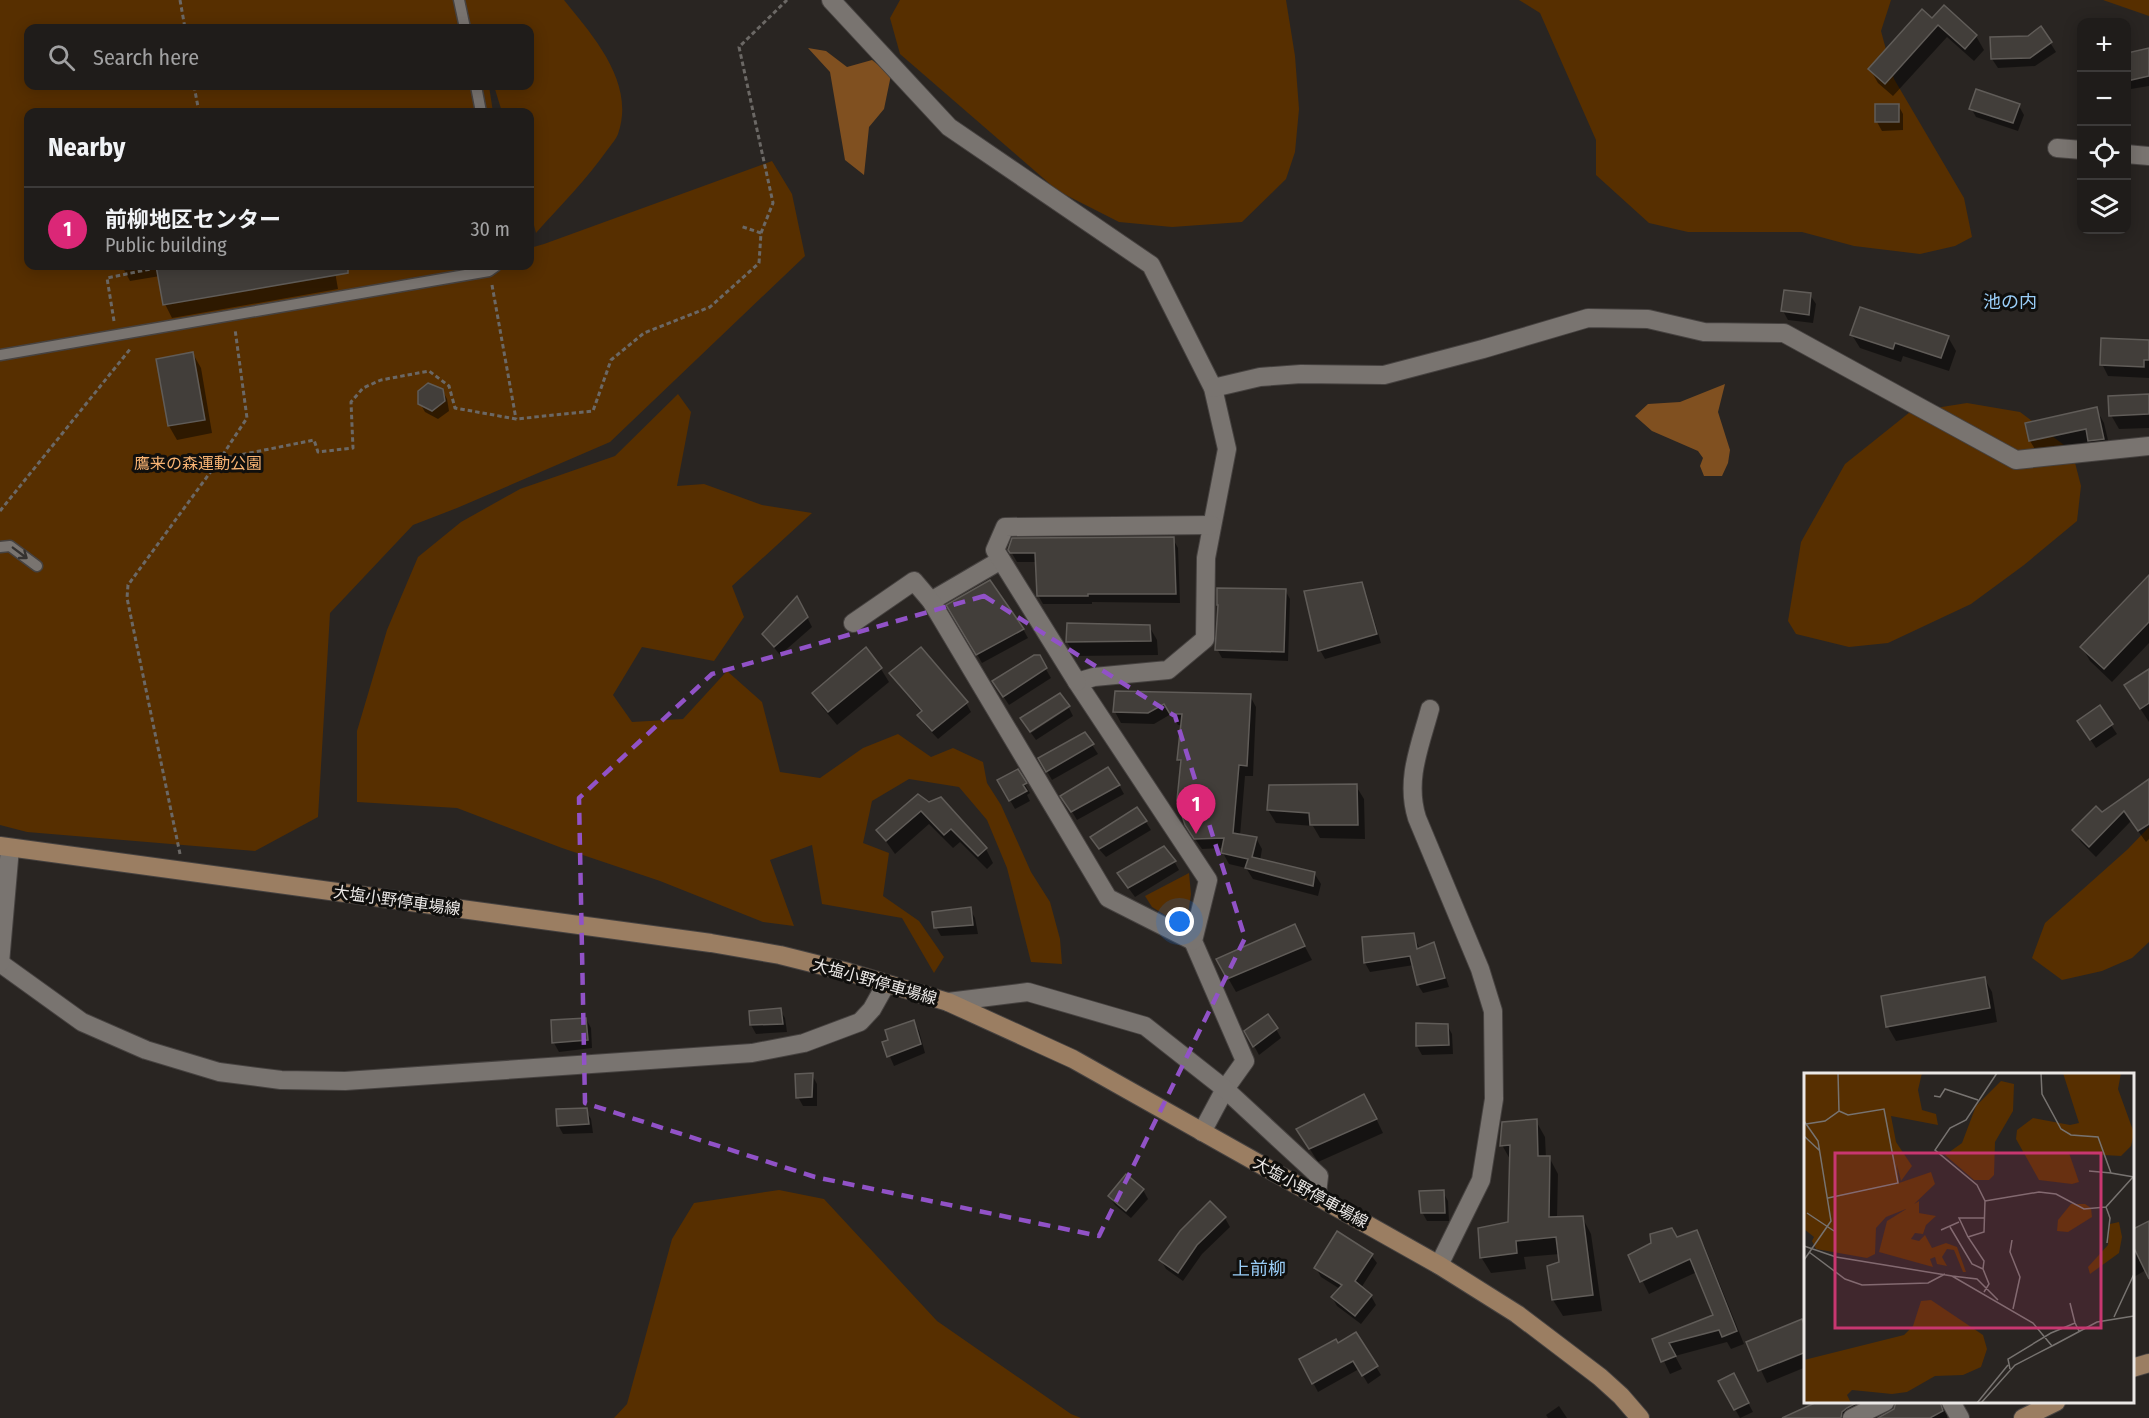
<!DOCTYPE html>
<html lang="en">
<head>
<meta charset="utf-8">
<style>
  body { margin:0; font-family:"Fira Sans Condensed","Noto Sans JP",sans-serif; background:#2c2927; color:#f1f3f6 }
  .controls { position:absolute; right:18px; top:18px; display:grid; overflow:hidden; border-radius:12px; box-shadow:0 3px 15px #0003 }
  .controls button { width:54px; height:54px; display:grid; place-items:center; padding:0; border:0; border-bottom:2px solid #3c3a39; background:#1f1c1a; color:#f1f3f6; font:30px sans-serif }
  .you { position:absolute; left:1180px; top:922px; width:21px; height:21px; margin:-15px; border:4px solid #fff; border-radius:50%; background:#1a73e8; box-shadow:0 0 0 9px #1a73e833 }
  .badge { display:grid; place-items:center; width:39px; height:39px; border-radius:50%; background:#db2777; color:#fff; font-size:20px; font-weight:700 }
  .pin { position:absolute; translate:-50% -50px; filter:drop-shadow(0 2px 3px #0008) }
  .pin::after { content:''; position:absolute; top:32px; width:21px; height:18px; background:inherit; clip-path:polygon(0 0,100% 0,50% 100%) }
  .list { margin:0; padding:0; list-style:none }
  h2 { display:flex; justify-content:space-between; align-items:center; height:78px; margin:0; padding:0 24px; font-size:26px }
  h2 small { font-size:20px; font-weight:400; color:#a1a1a2 }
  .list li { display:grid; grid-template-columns:39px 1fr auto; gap:18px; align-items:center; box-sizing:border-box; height:84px; padding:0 24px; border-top:2px solid #3c3a39 }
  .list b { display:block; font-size:22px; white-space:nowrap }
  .list p { margin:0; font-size:20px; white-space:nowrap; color:#a1a1a2 }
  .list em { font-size:20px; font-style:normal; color:#a1a1a2 }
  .icon { flex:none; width:33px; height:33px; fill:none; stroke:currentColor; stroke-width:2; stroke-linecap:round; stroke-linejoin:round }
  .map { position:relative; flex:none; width:2149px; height:1418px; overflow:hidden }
  .search { position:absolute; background:#1f1c1a; box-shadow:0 3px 15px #0003; left:24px; top:24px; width:510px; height:66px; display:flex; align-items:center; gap:15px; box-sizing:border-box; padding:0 21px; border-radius:12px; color:#a1a1a2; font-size:22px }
  .panel { position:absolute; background:#1f1c1a; box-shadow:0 3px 15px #0003; left:24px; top:108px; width:510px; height:162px; border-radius:12px }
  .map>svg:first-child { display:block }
</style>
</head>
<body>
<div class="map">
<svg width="2149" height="1418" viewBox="0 0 2149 1418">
  <rect width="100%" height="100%" fill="#292522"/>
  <!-- green -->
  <g fill="#572f00">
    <path d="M0 0H564C593 36 636 83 618 134 616 139 611 145 608 149 587 179 560 206 536 233L530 210V112H502L494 86H530V28H28V86H489L493 112H28V266H530V248L544 244 772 161 792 194 805 256 610 442 457 508 413 525 330 613 318 817 255 851 27 832 0 825Z"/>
    <path d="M900 0H1286L1295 56 1299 109 1295 152 1286 179 1242 222 1172 227 1119 222 1058 191 900 54 890 18Z"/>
    <path d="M1519 0H1891L1881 31 1894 79 1964 198 1972 237 1955 246 1920 254 1854 246 1802 232H1688L1649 223 1596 175V140L1540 13Z"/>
    <path d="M2103 0H2149V16Z"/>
    <path d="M678 394 691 412 677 486 704 484 762 505 812 513 732 586 744 617 714 661 642 647 613 695 632 722 683 719 727 671 762 702 780 772 820 778 863 748 898 734 931 757 953 748 983 762 987 783 1001 805 1031 872 1050 902 1060 939 1062 964 1031 962 1007 868 987 820 959 787 909 779 872 801 863 843 889 853 883 896 919 921 944 957 934 973 902 918 822 904 812 845 770 860 794 926 763 922 660 881 562 848 457 808 357 802V731L387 630 418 557 461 522 520 489 615 456Z"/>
    <path d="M1967 403 2020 412 2072 451 2081 486 2077 521 2024 565 1971 604 1888 643 1849 647 1796 634 1788 621 1801 542 1845 464 1910 412Z"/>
    <path d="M2149 827V942L2132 958 2102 971 2062 980 2032 958 2045 923 2128 849Z"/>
    <path d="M1189 873 1191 894 1188 915 1173 920 1152 907 1145 896Z"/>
    <path d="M779 1190 824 1199 937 1321 1071 1414 1081 1418H614L627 1404 672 1239 694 1203Z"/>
  </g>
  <!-- water -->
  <g fill="#805020">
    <path d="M808 48 826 51 847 67 872 60 891 75 884 109 869 127 864 175 845 160 830 72Z"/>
    <path d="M1725 384 1718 412 1730 450 1728 463 1722 476H1704L1700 466 1703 458 1698 451 1652 431 1635 416 1648 404 1680 402Z"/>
  </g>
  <!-- shadow -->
  <g fill="#0007">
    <path d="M1932 20 1976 36 1984 50 1974 61 1947 37 1893 96 1878 83 1870 69Z"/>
    <path d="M2041 28 2056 52 2035 66 1998 68 1992 59Z"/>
    <path d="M2149 50V86L2131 89 2126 81V54Z"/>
    <path d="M1876 105H1898L1903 114V130L1882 131 1877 122Z"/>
    <path d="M2019 106 2024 115 2018 131 1976 117 1971 108Z"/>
    <path d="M122 266H197L194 269 215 266H334L338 289 172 318 165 304 160 276 130 281Z"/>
    <path d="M1810 295 1816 304 1813 323 1788 320 1783 311Z"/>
    <path d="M1852 335 1948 337 1956 351 1949 371 1903 356 1901 362 1860 348Z"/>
    <path d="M2149 341V378L2108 376 2102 364Z"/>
    <path d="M193 354 201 368 212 433 177 440 169 426 158 360Z"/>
    <path d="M442 390 447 399 449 411 438 419 425 412 420 403Z"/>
    <path d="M2149 395V428L2119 429 2111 415Z"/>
    <path d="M2096 409 2104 423 2111 453 2098 454 2091 443 2038 454 2030 441Z"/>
    <path d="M1173 539 1178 548 1180 603 1092 602V604H1043L1038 595 1037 562H1017L1010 550Z"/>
    <path d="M2149 578V643L2112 682 2090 661 2082 647Z"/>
    <path d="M1361 584 1366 593 1381 643 1325 659 1320 650Z"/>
    <path d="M1285 590 1290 599 1288 661 1222 658 1217 649Z"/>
    <path d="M949 606 1023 629 1028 638 982 663Z"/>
    <path d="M802 607 812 627 780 655 764 635Z"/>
    <path d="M1149 626 1157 640 1158 655 1075 656 1067 642Z"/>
    <path d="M1039 657 1051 678 1009 705 999 690Z"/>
    <path d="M881 669 889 682 837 725 822 707 814 694Z"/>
    <path d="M2149 671V722L2134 699Z"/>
    <path d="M891 673 966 703 971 712 938 739 924 724 919 715 922 713 896 682Z"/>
    <path d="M1117 692 1250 696 1256 707 1253 776H1245L1240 836 1256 838 1262 849 1260 861 1314 873 1321 884 1318 896 1253 879 1246 868 1229 864 1223 853 1224 848 1202 849 1193 836 1182 766 1178 759 1182 725H1178L1171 714 1154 724 1121 723 1115 712Z"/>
    <path d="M2099 707 2117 734 2096 748 2084 730Z"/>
    <path d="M1069 708 1073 716 1036 740 1031 733Z"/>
    <path d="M1085 734 1098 754 1052 780 1040 759Z"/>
    <path d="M1017 771 1030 793 1027 795 1030 801 1015 809 999 781Z"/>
    <path d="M2149 781V839L2146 842 2131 821 2096 857 2081 842 2074 831Z"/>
    <path d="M1119 785 1124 794 1077 820 1068 805Z"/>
    <path d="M1356 786 1364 799 1365 839 1320 838 1313 826 1276 823 1268 810Z"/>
    <path d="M918 796 986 849 993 863 987 869 960 842 953 848 929 824 895 854 878 830Z"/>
    <path d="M1146 822 1151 830 1106 857 1097 847Z"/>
    <path d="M1174 861 1179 870 1135 897 1124 882Z"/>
    <path d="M970 909 975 918 978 934 941 936 936 927Z"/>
    <path d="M1294 926 1312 960 1236 992 1228 978Z"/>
    <path d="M1413 935 1420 949 1433 944 1438 953 1449 987 1423 993 1418 985 1414 965 1370 972 1365 963Z"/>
    <path d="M1984 978 1992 992 1997 1022 1896 1041 1888 1027 1882 997Z"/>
    <path d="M780 1010 785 1018 787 1032 756 1034 751 1025 750 1012Z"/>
    <path d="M586 1019 591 1028 592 1048 559 1052 554 1043Z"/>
    <path d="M914 1022 919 1031 925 1053 894 1066 884 1043Z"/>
    <path d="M1447 1025 1452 1034 1453 1054 1422 1055 1417 1046Z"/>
    <path d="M1276 1029 1281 1038 1259 1055 1246 1031Z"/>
    <path d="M812 1075 817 1084V1106H803L798 1097Z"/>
    <path d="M586 1110 591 1119 593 1133 563 1134 558 1125Z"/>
    <path d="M1372 1110 1383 1133 1318 1162 1306 1143Z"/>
    <path d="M1536 1121 1545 1137 1546 1158 1549 1157 1558 1174 1557 1218 1582 1217 1591 1234 1602 1311 1563 1316 1553 1300 1561 1263 1560 1254 1524 1257 1526 1269 1491 1273 1481 1257 1510 1224 1511 1161 1502 1145Z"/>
    <path d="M1143 1190 1148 1199 1131 1218 1115 1205 1109 1196Z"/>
    <path d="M1443 1192 1448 1201 1449 1221H1427L1422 1212Z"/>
    <path d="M1210 1203 1225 1218 1230 1227 1202 1254 1183 1281 1166 1269 1161 1260Z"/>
    <path d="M2145 1224 2149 1231V1276L2146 1270 2132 1278V1230Z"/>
    <path d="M1696 1232 1704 1245 1744 1344 1731 1349 1727 1342 1675 1356 1682 1369 1670 1374 1654 1340 1715 1316 1697 1272 1649 1294 1630 1256Z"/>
    <path d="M1371 1255 1377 1263 1361 1288 1371 1296 1376 1305 1361 1324 1337 1306 1332 1297 1340 1289 1321 1277 1316 1268Z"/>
    <path d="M1806 1319V1367L1767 1383 1748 1342Z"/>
    <path d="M1356 1334 1381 1375 1368 1384 1359 1369 1318 1392 1301 1360 1337 1345Z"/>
    <path d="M1720 1382 1738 1384 1753 1412 1740 1418Z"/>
    <path d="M1823 1402H1873L1860 1418H1789Z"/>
    <path d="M1905 1402H1941L1947 1412V1418H1881L1891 1413Z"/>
    <path d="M1559 1406 1567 1418H1548L1546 1415Z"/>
  </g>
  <!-- building -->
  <g fill="#423e3a" stroke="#605c58" stroke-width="1.5">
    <path d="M1944 5 1977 35 1965 49 1938 25 1885 84 1868 69 1922 9 1932 18Z"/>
    <path d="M2041 26 2052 42 2030 58 1991 59 1990 37 2028 36Z"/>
    <path d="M2149 48V76L2127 81V53Z"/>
    <path d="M1976 89 2020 104 2013 123 1969 109Z"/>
    <rect x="1875" y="104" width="24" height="18"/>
    <path d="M156 266H191V268L206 266H348V273L163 305Z"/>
    <path d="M1784 290 1811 293 1809 315 1781 311Z"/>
    <path d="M1860 307 1949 336 1941 358 1895 343 1893 349 1850 335Z"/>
    <path d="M2101 338 2149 340V360H2144V367L2100 365Z"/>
    <path d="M193 352 205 420 168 426 156 359Z"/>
    <path d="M428 383 443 389 445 401 432 411 418 404V391Z"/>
    <path d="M2149 394V414L2109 416 2108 396Z"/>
    <path d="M2097 407 2104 439 2088 441 2086 429 2029 441 2025 423Z"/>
    <path d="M1174 537 1176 594H1088V596H1037L1035 553H1010L1008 550 1012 538Z"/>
    <path d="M2149 575V622L2104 669 2080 647Z"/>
    <path d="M990 580 1024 629 976 655 946 605Z"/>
    <path d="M1362 582 1377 634 1318 651 1304 591Z"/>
    <path d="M1217 588 1286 589 1284 652 1215 650 1218 605H1217Z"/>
    <path d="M797 596 808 617 774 647 762 634Z"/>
    <path d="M1067 623 1150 625 1151 641 1066 642Z"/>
    <path d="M866 647 882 668 828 712 812 693Z"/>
    <path d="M921 647 968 702 932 731 917 715 922 711 889 673Z"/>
    <path d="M1034 655H1040L1047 668 1003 697 992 681Z"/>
    <path d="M2149 669V703L2140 709 2124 685Z"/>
    <path d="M1115 691 1251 694 1247 766 1239 765 1233 833 1257 837 1252 857 1315 872 1313 886 1245 868 1248 859 1221 853 1224 838 1194 839 1185 825 1177 800 1181 760H1177L1182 714H1170L1164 704 1148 713 1113 712Z"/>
    <path d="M1060 693 1070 706 1030 732 1020 718Z"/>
    <path d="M2100 705 2113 724 2090 740 2077 721Z"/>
    <path d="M1085 732 1094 744 1046 772 1038 758Z"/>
    <path d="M1108 767 1120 785 1071 812 1060 796Z"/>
    <path d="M1018 769 1027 783 1023 785 1027 791 1009 801 997 780Z"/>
    <path d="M2149 779V824L2138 831 2124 811 2089 847 2072 830 2096 806 2102 812Z"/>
    <path d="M1357 784 1358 825H1310L1309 813 1267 810 1269 785Z"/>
    <path d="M918 794 929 802 941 797 987 848 978 856 951 829 944 835 921 811 886 841 876 830Z"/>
    <path d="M1137 807 1147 821 1099 849 1090 837Z"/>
    <path d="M1164 846 1176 861 1128 888 1117 873Z"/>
    <path d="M971 907 973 925 934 928 932 912Z"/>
    <path d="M1295 924 1305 946 1227 979 1216 959Z"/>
    <path d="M1414 933 1417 949 1434 942 1445 978 1417 985 1410 956 1364 963 1362 937Z"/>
    <path d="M1985 977 1990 1008 1886 1027 1881 996Z"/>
    <path d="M781 1008 783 1024 750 1025 749 1011Z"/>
    <path d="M1268 1014 1278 1028 1253 1047 1244 1031Z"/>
    <path d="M586 1018 588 1040 552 1043 551 1020Z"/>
    <path d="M914 1020 921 1044 887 1057 882 1042 888 1040 885 1030Z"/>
    <path d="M1416 1023 1448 1024 1449 1045 1416 1046Z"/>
    <path d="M813 1073 812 1097 796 1098 795 1074Z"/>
    <path d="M1364 1094 1377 1119 1309 1149 1296 1129Z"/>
    <path d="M587 1108 589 1124 557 1126 556 1109Z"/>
    <path d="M1537 1119 1538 1156H1550L1549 1217 1583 1216 1593 1295 1552 1300 1547 1266 1559 1262 1556 1237 1516 1241 1517 1253 1480 1258 1478 1228 1508 1222 1510 1145 1500 1146 1502 1122Z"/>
    <path d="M1126 1174 1144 1189 1126 1211 1108 1196Z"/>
    <path d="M1444 1190 1445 1213H1421L1419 1191Z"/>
    <path d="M1210 1201 1226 1217 1197 1245 1178 1273 1159 1260 1180 1231Z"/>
    <path d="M2149 1221V1279L2133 1246V1229Z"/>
    <path d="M1672 1228 1677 1237 1697 1230 1737 1331 1722 1337 1719 1330 1669 1343 1676 1356 1661 1362 1652 1339 1713 1315 1690 1259 1640 1282 1628 1255 1651 1243 1650 1234Z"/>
    <path d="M1337 1231 1373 1254 1355 1281 1372 1295 1355 1316 1331 1297 1342 1285 1314 1268Z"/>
    <path d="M1802 1319 1806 1329V1352L1758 1371 1746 1342Z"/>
    <path d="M1356 1332 1378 1366 1362 1376 1353 1361 1312 1384 1299 1359 1336 1339 1338 1343Z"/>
    <path d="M1734 1373 1749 1403 1734 1410 1718 1381Z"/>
    <path d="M1819 1401H1860L1847 1408 1842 1412 1841 1418H1782Z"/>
    <path d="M1896 1401H1940L1943 1411 1930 1418H1878L1894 1409Z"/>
  </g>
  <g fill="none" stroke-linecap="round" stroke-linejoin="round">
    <defs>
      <g id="lane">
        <path d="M459 0 465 28"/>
        <path d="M476 86 481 112"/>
        <path d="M0 355 489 271 496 266"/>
        <path d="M0 547 10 546 37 566"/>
      </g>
      <g id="street">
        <path d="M831 0 949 127 1151 265 1213 388 1227 449 1206 558 1205 639 1168 670 1094 677 1077 682 1208 880 1193 941 1245 1061 1225 1089 1202 1132"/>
        <path d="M2057 148 2082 150"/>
        <path d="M2126 154 2149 156"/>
        <path d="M1213 388 1260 377 1301 374 1384 375 1483 349 1588 318 1648 319 1704 332 1784 333 2016 460 2149 446"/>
        <path d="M931 601 1001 560"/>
        <path d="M853 623 914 581 931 601 1108 898 1193 941"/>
        <path d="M1077 682 995 550 1005 527 1212 525"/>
        <path d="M1430 709C1420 746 1405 780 1417 818L1480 969 1493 1011 1494 1099 1481 1180 1439 1265"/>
        <path d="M0 963 82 1022 146 1050 219 1072 281 1080 345 1081 752 1053 804 1043 860 1022 872 1009 886 984"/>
        <path d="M0 963 10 848"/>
        <path d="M948 1002 1028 992 1145 1026 1225 1089 1319 1176 1317 1194"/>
        <path d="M1951 1402 1960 1418"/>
        <path d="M1852 1418 1885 1402"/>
      </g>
      <g id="secondary">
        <path d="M0 846 711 943 780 955 848 972 948 1002 1073 1059 1439 1265 1517 1314 1600 1377 1621 1396 1640 1418"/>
        <path d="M2132 1368 2149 1363"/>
        <path d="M2023 1418 2056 1402"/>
      </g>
    </defs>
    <!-- lane casing -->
    <use href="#lane" stroke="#464240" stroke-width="13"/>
    <!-- street casing -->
    <use href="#street" stroke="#464240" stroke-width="20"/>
    <!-- secondary casing -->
    <use href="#secondary" stroke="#464240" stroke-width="20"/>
    <!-- path -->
    <g stroke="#6b6865" stroke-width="3" stroke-dasharray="4.5 3" stroke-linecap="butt">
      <path d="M180 0 185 28"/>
      <path d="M194 86 199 112"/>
      <path d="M761 233 773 203 739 47 787 0"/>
      <path d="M492 285 516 419"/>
      <path d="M114 321 107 278 165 266"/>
      <path d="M220 459 314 440 318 452 353 448 351 402 363 388 381 380 429 371 449 386 455 408 516 419 593 411 611 360 644 333 710 307 759 263 761 233 740 226"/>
      <path d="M0 511 131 348"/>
      <path d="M180 854 127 598 128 585 220 459 247 418 235 329"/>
    </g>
    <!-- lane -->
    <use href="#lane" stroke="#797470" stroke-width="10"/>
    <!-- street -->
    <use href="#street" stroke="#797470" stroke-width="18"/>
    <!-- secondary -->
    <use href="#secondary" stroke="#9b7e62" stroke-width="18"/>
  </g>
  <!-- one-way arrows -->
  <defs><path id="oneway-shaft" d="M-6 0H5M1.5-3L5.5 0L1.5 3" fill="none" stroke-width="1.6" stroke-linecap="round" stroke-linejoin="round" transform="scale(1.5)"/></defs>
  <use stroke="#353230" href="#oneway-shaft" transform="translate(20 553) rotate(37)"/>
  <!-- marked area -->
  <path fill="none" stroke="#9152c7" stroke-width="4.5" stroke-dasharray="12 8" stroke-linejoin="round" d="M984 596 1175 716 1245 938 1099 1236 815 1177 585 1103 579 798 712 674Z"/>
  <g text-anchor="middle" stroke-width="6" stroke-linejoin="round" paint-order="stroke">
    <!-- park labels -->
    <g font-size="16" fill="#f8b373" stroke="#100f0d">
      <text x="198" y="469">鷹来の森運動公園</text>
    </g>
    <!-- street labels -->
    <g font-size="16" fill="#ebe8e6" stroke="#100f0d">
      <text transform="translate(397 900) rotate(8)" y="6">大塩小野停車場線</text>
      <text transform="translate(875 981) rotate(16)" y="6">大塩小野停車場線</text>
      <text transform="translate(1311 1192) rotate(29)" y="6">大塩小野停車場線</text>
    </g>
    <!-- neighbourhood labels -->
    <g font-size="18" fill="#99cdf7" stroke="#100f0d">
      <text x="2010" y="308">池の内</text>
      <text x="1259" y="1275">上前柳</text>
    </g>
  </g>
  <!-- overview -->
  <g transform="translate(1804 1073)">
    <rect width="330" height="330" fill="#292522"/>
    <path d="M0 0H118L114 17 118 37 132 41 134 52 87 43 92 69 108 93 97 108 93 92 95 110 127 99 131 111 107 134 82 144 72 155 71 181 63 185 12 176 8 168 10 164 0 156ZM259 0H317L314 16 330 60 327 73 317 83 265 80 275 109 268 111 235 107 212 66 213 57 229 45 266 52 275 50ZM197 8 210 11 209 38 191 69 190 102 185 107H170L141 82 158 70 172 33ZM115 128V140L132 143 122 152 119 161 111 160 107 166 115 168 121 162 128 175 142 170 153 174 162 199H159L150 177 143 176 138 184 147 200 143 193 133 191 131 184 126 186 129 194 75 179 83 148ZM267 131H281L287 135 288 144 264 159 253 158 254 147ZM315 149 318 164 315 180 286 201 284 194 304 172 306 151ZM127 227 179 262 183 276 177 294 159 302 131 303 103 319 88 321 48 317 43 322 47 330H0V287L100 262 109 253 117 228Z" fill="#572f00"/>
    <path fill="none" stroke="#777370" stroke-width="1.5" d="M237 0 238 21 257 56 267 62 294 64 307 100 330 104M130 23 136 24 141 16 174 27M0 48 14 68 27 148 0 187M2 51 21 48 35 38 34 0M0 63 16 78M285 98 307 100M24 125 94 110 80 36 44 42 35 38M181 128 235 119 252 121 280 136 302 134M3 140 30 158M146 154 168 191 179 196M137 157 155 149M164 164 155 145H181M208 167 206 179 216 204 209 236M303 170 306 145 302 134 329 104M0 173 32 184 148 203 229 250 248 273 211 292 177 330M5 179 41 206 58 212 124 210 141 201M148 203 173 206 194 227M180 219 185 211 179 196 180 188 164 164 180 159 181 128 173 112 131 77 146 55 162 47 193 0M266 230 271 250M310 244 330 201M248 273 293 249 330 243M206 296 204 286 247 260 271 250 275 258M173 330 204 292"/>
    <path fill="#c83770" fill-opacity="0.15" stroke="#c83770" stroke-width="3" d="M31 80H297V255H31Z"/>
    <rect width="330" height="330" fill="none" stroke="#ebe8e6" stroke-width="3"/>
  </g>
</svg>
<div class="controls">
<button>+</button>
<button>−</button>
<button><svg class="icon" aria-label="locate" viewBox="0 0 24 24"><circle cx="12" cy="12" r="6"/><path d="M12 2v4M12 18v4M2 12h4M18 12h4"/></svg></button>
<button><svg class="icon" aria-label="layers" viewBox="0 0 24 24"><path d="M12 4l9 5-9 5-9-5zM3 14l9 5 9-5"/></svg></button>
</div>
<div class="you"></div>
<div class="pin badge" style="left:1196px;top:834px">1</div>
<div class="search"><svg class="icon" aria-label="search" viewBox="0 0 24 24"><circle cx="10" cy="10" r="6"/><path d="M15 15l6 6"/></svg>Search here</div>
<section class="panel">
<h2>Nearby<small></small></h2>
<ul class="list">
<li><span class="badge">1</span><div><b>前柳地区センター</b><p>Public building</p></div><em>30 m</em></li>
</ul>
</section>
</div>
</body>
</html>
